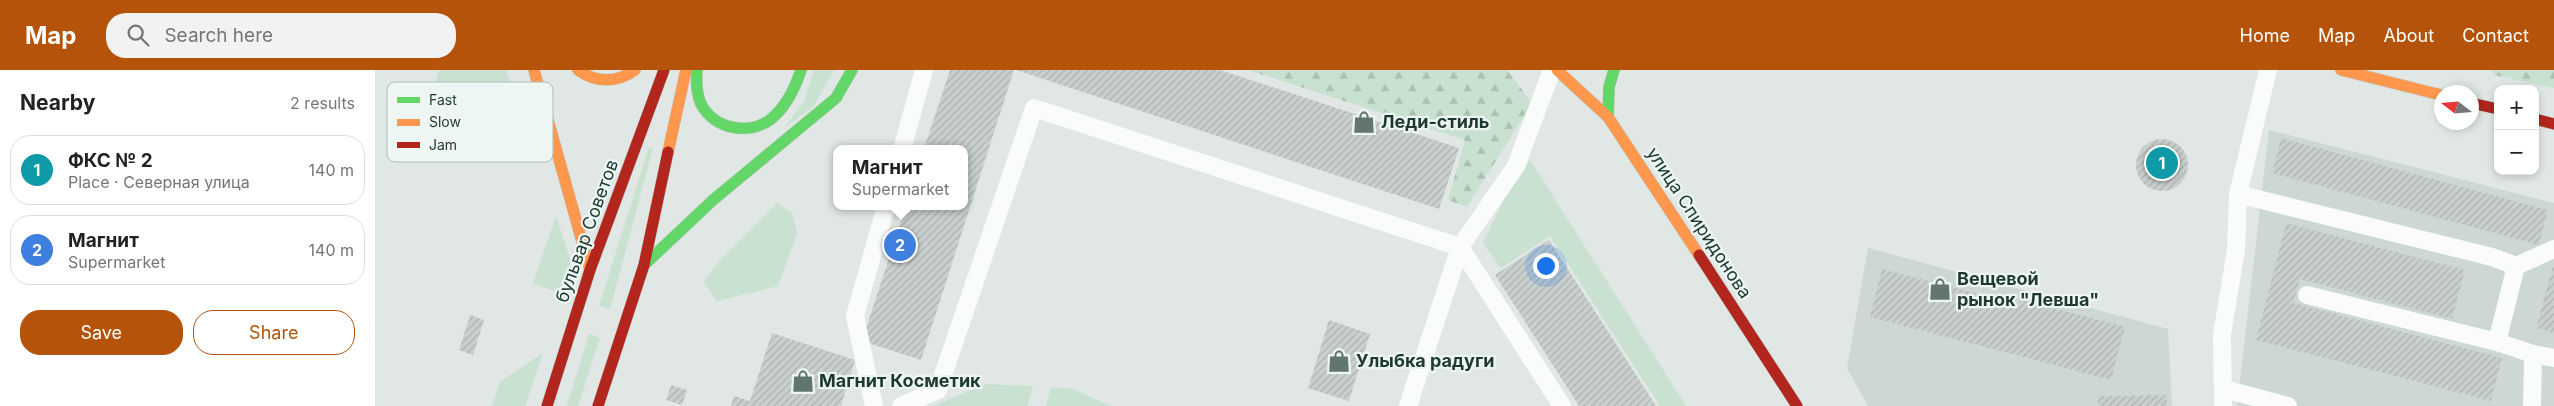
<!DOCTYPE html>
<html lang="en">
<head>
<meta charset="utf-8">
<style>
  body { margin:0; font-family:Inter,sans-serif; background:#f2f2f2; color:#222 }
  .controls { position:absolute; right:15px; top:15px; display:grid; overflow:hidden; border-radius:10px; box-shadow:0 2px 8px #0003 }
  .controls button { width:45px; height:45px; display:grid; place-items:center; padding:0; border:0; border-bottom:1px solid #e0e0e0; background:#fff; color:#222; font:25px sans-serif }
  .compass { position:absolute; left:2059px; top:15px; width:45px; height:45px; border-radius:50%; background:#fff; box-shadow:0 2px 8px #0003; rotate:286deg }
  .you { position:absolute; left:1170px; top:195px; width:18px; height:18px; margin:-12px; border:4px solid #fff; border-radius:50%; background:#1a73e8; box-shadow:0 0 0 8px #1a73e833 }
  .badge { display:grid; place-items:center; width:32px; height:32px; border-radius:50%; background:#b45309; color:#fff; font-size:16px; font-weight:700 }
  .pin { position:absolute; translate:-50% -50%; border:2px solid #fff; box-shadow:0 1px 5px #0006 }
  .popup { position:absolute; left:458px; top:75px; width:135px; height:65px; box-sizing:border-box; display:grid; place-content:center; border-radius:10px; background:#fff; filter:drop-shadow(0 1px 4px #0005); font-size:16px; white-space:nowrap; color:#767676 }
  .popup b { font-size:19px; color:#222 }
  .popup::after { content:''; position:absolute; left:50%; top:100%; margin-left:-10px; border:10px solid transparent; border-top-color:#fff }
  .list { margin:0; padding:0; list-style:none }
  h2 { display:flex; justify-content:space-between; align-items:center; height:65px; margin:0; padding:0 20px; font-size:21px }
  h2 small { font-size:16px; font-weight:400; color:#767676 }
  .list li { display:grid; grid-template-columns:32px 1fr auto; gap:15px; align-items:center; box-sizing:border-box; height:70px; margin:0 10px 10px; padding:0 10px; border:1px solid #e0e0e0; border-radius:20px }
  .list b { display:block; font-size:19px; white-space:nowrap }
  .list p { margin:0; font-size:16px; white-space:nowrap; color:#767676 }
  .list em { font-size:16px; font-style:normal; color:#767676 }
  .actions { display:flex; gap:10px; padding:15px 20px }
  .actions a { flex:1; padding:11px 0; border:1px solid #b45309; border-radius:20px; text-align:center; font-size:18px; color:#b45309 }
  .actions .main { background:#b45309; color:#fff }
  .icon { flex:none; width:28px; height:28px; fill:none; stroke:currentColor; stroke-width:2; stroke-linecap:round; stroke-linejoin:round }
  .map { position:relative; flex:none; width:2179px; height:336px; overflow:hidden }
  header { display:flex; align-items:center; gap:30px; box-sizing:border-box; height:70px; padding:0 25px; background:#b45309; color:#fff }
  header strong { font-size:24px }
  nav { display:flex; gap:28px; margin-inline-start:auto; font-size:18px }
  .search { width:350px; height:45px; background:#f2f2f2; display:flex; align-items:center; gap:12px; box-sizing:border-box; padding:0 18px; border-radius:20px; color:#767676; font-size:19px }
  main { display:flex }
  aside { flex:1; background:#fff }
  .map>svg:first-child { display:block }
</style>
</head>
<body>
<header>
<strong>Map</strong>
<div class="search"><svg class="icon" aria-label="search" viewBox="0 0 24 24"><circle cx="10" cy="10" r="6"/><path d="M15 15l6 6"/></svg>Search here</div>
<nav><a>Home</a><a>Map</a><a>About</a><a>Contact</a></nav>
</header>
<main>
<aside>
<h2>Nearby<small>2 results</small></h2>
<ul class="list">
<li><span class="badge" style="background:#0f9aa8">1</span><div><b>ФКС № 2</b><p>Place · Северная улица</p></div><em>140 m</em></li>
<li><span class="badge" style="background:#3f7fe0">2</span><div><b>Магнит</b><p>Supermarket</p></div><em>140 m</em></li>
</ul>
<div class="actions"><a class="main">Save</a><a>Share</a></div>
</aside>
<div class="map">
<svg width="2179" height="336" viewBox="0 0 2179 336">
  <defs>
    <pattern id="forest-firs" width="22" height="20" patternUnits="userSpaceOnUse" patternTransform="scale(1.25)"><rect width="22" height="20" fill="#c8e1d0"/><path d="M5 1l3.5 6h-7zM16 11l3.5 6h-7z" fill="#abc2b3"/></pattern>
    <pattern id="building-hatch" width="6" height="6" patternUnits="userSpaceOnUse" patternTransform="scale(1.25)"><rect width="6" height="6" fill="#cad0ce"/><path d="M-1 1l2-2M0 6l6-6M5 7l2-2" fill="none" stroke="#adb3b1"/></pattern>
  </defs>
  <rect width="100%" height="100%" fill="#e0e7e4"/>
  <!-- built -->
  <g fill="#cdd8d4">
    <path d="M1894 60 2179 133V336H1862Z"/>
    <path d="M1493 178 1793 259 1797 336H1493L1472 298Z"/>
  </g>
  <!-- grass -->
  <g fill="#c8e1d0">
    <path d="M64 0H131L145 39 138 64 53 38Z"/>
    <path d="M439 0H459L438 37 409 58 429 32Z"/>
    <path d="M274 77 278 78 235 239 224 236Z"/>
    <path d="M1155 90 1311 336H1285L1175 166 1126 198 1108 173 1128 131Z"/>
    <path d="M402 133 417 143 422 163 403 216 342 231 329 212 344 191Z"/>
    <path d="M181 146 196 192 186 223 158 214Z"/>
    <path d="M214 264 225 268 203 336H192Z"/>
    <path d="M168 283 150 336H117L125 312Z"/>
    <path d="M611 314 658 316 652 336H558Z"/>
    <path d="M676 317 698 319 736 336H671Z"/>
  </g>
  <!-- forest -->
  <g fill="url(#forest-firs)">
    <path d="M873 0H1132L1157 33 1092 137 1073 130 1090 70Z"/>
    <path d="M2116 0H2179V18L2119 5Z"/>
  </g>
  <!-- building -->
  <g fill="url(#building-hatch)">
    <path d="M575 0H639L546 290 487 271 531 136H589V79H549Z"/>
    <path d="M641 0H845L1084 78 1064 139Z"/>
    <path d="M1906 68 2173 140 2164 175 1897 103Z"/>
    <circle cx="1787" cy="95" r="26"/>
    <path d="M1911 153 2090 200 2077 249 1925 209 1918 233 2127 288 2116 331 1881 270Z"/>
    <path d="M1174 170 1281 336H1204L1120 205Z"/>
    <path d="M2178 196H2179V263L2161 258Z"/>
    <path d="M1507 199 1643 234 1645 229 1750 257 1736 310 1495 247Z"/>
    <path d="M95 245 109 250 98 285 84 280Z"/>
    <path d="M954 250 995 264 974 331 933 318Z"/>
    <path d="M397 263 480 290 466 336H356L359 326 375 331Z"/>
    <path d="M296 315 312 320 307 335 291 330Z"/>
    <path d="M1792 325V336H1723V326Z"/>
  </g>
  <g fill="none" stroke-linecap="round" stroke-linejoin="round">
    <defs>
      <g id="fast">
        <path d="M322 0C321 12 321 23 326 34 339 59 374 66 396 49 411 37 420 18 426 0"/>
        <path d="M1233 47 1234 17 1239 0"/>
        <path d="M269 195 338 130 461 28 477 0"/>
      </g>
      <g id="slow">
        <path d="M159 0 215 200"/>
        <path d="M203 0C221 13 242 13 260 0"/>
        <path d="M1182 0 1233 47 1324 185"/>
        <path d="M1966 0 2066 25"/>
        <path d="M293 82 311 0"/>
      </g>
      <g id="jam">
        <path d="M2096 33 2123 39"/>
        <path d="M2160 49 2179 54"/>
        <path d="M1324 185 1422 336"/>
        <path d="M172 336 215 200 289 0"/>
        <path d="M223 336 269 195 293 82"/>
      </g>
    </defs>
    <!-- fast casing -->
    <use href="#fast" stroke="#b9c4bf" stroke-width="12"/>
    <!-- slow casing -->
    <use href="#slow" stroke="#b9c4bf" stroke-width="12"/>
    <!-- jam casing -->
    <use href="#jam" stroke="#b9c4bf" stroke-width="12"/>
    <!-- lane -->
    <g stroke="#fafbfb" stroke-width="18">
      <path d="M527 79 549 0"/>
      <path d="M1863 124 2117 187 2141 196 2179 179"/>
      <path d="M1932 225 2122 272 2158 284 2157 336"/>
      <path d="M2122 272 2141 196"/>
      <path d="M2158 284 2179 288"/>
      <path d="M1849 319 1913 336"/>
      <path d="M499 336 480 246 511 136"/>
      <path d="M526 336 563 320 659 38 1085 177 1187 336"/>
      <path d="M1033 336 1085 177 1141 96 1177 0"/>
      <path d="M1848 336 1847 265 1861 180 1863 124 1893 0"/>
    </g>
    <!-- fast -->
    <use href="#fast" stroke="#63d668" stroke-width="11"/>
    <!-- slow -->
    <use href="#slow" stroke="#ff974d" stroke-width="11"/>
    <!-- jam -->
    <use href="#jam" stroke="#b3261e" stroke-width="11"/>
  </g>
  <!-- icons -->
  <defs>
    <symbol id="shop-bare" viewBox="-9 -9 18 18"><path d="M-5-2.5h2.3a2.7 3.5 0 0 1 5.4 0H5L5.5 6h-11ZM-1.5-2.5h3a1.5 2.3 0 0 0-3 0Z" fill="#627670" stroke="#edf6f2" stroke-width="2.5" paint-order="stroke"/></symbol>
  </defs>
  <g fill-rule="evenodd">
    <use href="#shop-bare" x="973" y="36" width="32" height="32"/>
    <use href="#shop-bare" x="1549" y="203" width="32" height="32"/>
    <use href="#shop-bare" x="948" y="275" width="32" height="32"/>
    <use href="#shop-bare" x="412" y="295" width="32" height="32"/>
  </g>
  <g text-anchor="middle" stroke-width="4.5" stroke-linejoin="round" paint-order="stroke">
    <!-- poi labels -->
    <g font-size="18" font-weight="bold" fill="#1e3932" stroke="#edf6f2" text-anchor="start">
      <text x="1006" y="58">Леди-стиль</text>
      <text x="1582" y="215">Вещевой<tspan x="1582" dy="21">рынок "Левша"</tspan></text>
      <text x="981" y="297">Улыбка радуги</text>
      <text x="444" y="317">Магнит Косметик</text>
    </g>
    <!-- street labels -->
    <g font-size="18" fill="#1e3932" stroke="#edf6f2">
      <text transform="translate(1324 153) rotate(57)" y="6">улица Спиридонова</text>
      <text transform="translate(212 161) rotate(-70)" y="6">бульвар Советов</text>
    </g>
  </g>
  <!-- legend -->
  <rect x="12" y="12" width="166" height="80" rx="8" fill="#edf6f2" stroke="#afbdb8" stroke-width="1"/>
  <rect x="22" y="27" width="23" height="6" fill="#63d668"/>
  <rect x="22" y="49" width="23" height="7" fill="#ff974d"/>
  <rect x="22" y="72" width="23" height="6" fill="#b3261e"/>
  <g font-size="14" fill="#1e3932">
    <text x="54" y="35">Fast</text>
    <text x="54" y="57">Slow</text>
    <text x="54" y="80">Jam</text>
  </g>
</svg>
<div class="controls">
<button>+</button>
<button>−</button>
</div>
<svg class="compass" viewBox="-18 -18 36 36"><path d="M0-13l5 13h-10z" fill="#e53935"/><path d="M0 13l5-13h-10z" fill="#767676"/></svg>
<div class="you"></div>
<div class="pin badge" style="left:1787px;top:93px;background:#0f9aa8">1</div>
<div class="pin badge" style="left:525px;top:175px;background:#3f7fe0">2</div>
<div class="popup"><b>Магнит</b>Supermarket</div>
</div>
</main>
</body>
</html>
